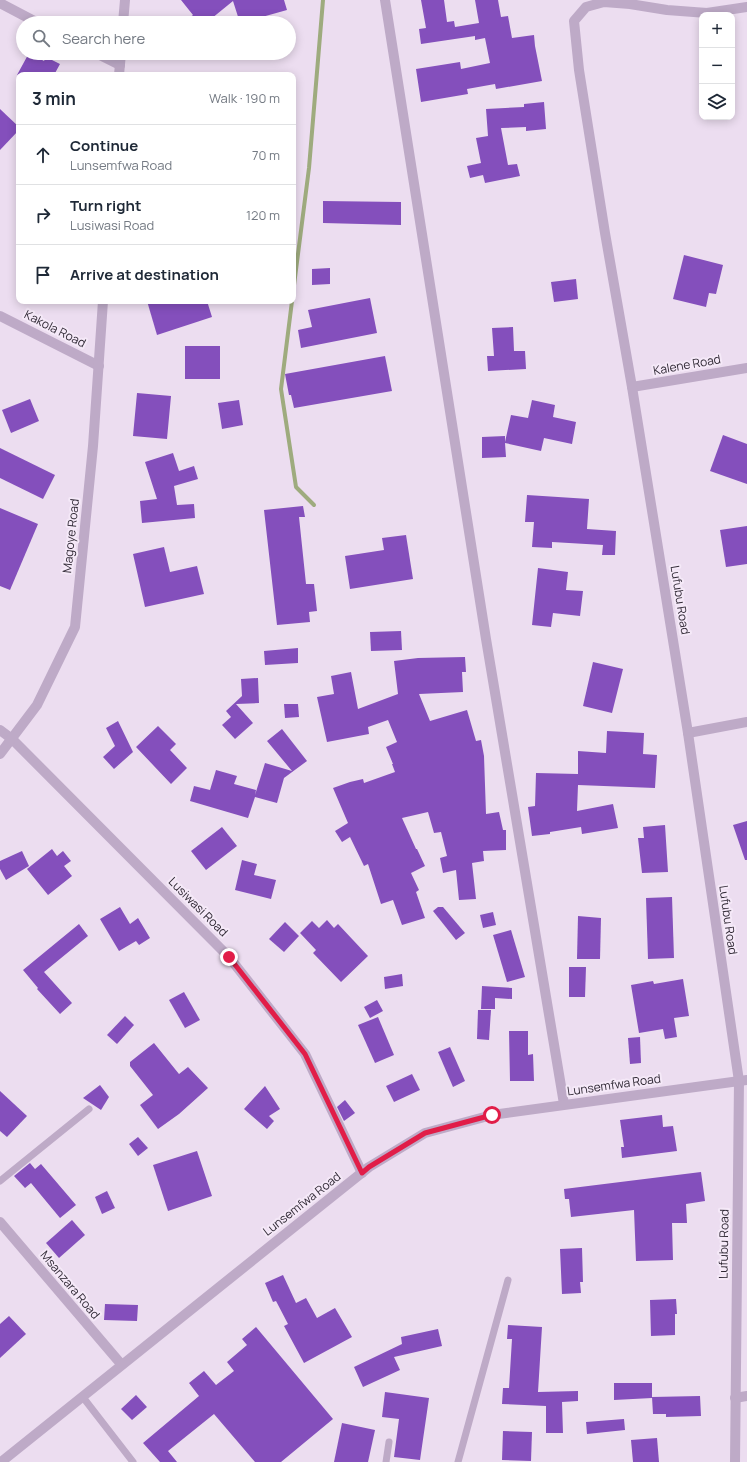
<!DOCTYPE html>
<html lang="en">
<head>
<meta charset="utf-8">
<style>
  body { margin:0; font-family:Manrope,sans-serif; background:#f6f6f7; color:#1f2937 }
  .controls { position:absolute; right:12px; top:12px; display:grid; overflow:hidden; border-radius:8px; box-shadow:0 2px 10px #0003 }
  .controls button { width:36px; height:36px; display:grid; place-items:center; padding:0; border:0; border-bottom:1px solid #e0e1e3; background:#fff; color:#1f2937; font:20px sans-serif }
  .stop { position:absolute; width:12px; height:12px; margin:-9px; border:3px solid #e11d48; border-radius:50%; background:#fff }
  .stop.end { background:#e11d48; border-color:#fff; box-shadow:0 1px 4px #0008 }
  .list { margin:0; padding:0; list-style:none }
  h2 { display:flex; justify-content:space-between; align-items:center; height:52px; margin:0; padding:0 16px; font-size:17px }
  h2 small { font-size:13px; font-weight:400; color:#747a83 }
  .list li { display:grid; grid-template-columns:26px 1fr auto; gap:12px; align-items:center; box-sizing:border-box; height:60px; padding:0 16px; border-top:1px solid #e0e1e3 }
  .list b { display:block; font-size:15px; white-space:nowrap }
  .list p { margin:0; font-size:13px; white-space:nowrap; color:#747a83 }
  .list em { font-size:13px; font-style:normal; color:#747a83 }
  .icon { flex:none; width:22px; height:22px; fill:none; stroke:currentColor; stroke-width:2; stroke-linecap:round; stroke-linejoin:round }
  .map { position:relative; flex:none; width:747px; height:1462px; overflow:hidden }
  .search { position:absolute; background:#fff; box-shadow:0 2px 10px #0003; left:16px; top:16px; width:280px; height:44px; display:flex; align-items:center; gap:10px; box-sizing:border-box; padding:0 14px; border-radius:22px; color:#747a83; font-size:15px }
  .panel { position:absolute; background:#fff; box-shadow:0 2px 10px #0003; left:16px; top:72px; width:280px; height:232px; border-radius:8px }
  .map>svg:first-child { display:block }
</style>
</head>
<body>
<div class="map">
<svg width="747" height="1462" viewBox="0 0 747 1462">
  <rect width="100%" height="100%" fill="#ecddf0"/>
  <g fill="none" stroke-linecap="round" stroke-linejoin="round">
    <!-- stream -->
    <g stroke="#9eab7e" stroke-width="4">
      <path d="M293 293 309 168 323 0"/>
      <path d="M292 301 281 389 296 487 314 505"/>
    </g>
  </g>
  <!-- building -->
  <g fill="#844fbc">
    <path d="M181 0H284L287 10 240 23 233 1 206 23H183L193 15Z"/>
    <path d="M421 0H444L447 22 454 21 455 27 479 23 475 0H498L501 17 508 16 512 38 534 35 535 46 542 81 496 89 495 84 467 89 468 94 421 102 416 69 460 62 461 69 490 63 485 38 475 40V36L421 44 419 29 426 28Z"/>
    <path d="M29 53 44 61 46 57 60 64 54 75H17Z"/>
    <path d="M544 102 546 129 526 131V127L501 128 508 165 517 164 520 176 485 183 483 175 470 178 467 166 481 163 476 138 488 136 486 109 524 107V104Z"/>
    <path d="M0 109 19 127V130L0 150Z"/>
    <path d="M323 201 401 202V225L323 223Z"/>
    <path d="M684 255 723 265 716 294 709 293 706 307 673 299Z"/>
    <path d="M330 268V284L312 285V269Z"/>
    <path d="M576 279 578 299 554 302 551 282Z"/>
    <path d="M370 298 377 333 301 348 298 330 312 327 308 310Z"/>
    <path d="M147 301H207L212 317 157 335Z"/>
    <path d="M513 327 514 351H525L526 369 488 371 487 356H494L492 328Z"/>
    <rect x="185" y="346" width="35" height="33"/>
    <path d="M385 356 392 391 294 408 291 395H289L285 374Z"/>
    <path d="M137 393 171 396 167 439 133 436Z"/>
    <path d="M30 399 39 421 11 433 2 410Z"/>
    <path d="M239 400 243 425 222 429 218 403Z"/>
    <path d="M532 400 555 405 553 417 576 422 572 444 544 438 541 451 505 443 506 457 482 458V437L505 436V442L511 415 528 418Z"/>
    <path d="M723 435 747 444V484L710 471Z"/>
    <path d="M0 448 55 475 43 499 0 478Z"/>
    <path d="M173 453 179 471 194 466 198 479 174 486 177 505 194 504 195 518 142 523 140 501 157 499 145 462Z"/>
    <path d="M527 495 589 499 587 529 616 531 615 555H602L603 545 552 542V548L532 547 534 522H525Z"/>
    <path d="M303 506 305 517H299L306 584H314L317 611 309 612 310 622 277 625 264 510Z"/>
    <path d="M0 508 38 524 10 590 0 586Z"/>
    <path d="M747 526V564L726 567 720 530Z"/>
    <path d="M406 535 413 579 350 589 345 556 384 550 382 538Z"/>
    <path d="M164 547 170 572 197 566 204 594 145 607 133 554Z"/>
    <path d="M538 568 568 572 566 590 583 591 580 616 553 613 551 627 532 625Z"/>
    <path d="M401 631 402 650 371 651 370 632Z"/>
    <path d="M298 648V663L265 665 264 651Z"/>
    <path d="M465 657 466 672H462L463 692 419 694 430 721 467 710 476 741 481 740 484 756 486 814 499 812 503 830H506V850L483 851 484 861 472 863 476 899 459 900 456 870 443 873 440 858 447 856 441 832 434 833 428 812 402 818 416 849H417L425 866 411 873 419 890 416 892 425 918 402 925 393 900 381 904 368 864 364 866 350 837 342 842 335 831 348 823 333 788 350 782 363 779 364 783 395 772 392 764H393L386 747 397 742 388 720 368 727 369 734 327 742 317 697 334 694 331 676 351 672 358 709 398 694 394 661 418 658Z"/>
    <path d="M593 662 623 669 612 713 583 706Z"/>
    <path d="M258 678 259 703 236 704 253 723 235 739 222 725 231 717 226 711 242 696 241 679Z"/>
    <path d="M284 704H298L299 717 285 718Z"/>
    <path d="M118 721 133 752 114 769 103 757 115 746 106 728Z"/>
    <path d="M158 726 176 744 170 750 187 768 171 784 136 747Z"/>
    <path d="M282 729 307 761 284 778 277 803 255 797 248 818 190 801 194 786 210 790 216 770 237 776 234 784 256 790 255 795 265 763 292 771 267 741Z"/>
    <path d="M607 731 644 733 643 754 657 755 655 788 578 785 577 811 613 804 618 828 582 834 581 827 550 832V834L532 836 528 807 535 806 536 773 578 774V751L606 753Z"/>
    <path d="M747 821V860H745L733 825Z"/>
    <path d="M665 825 668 872 642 873 638 838H644L643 827Z"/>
    <path d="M222 827 237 846 206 870 191 851Z"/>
    <path d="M52 849 57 856 63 851 71 861 64 866 72 876 48 895 27 869Z"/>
    <path d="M22 851 29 866 6 880 0 869V861Z"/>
    <path d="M242 860 257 864 254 875 276 880 271 899 235 890Z"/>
    <path d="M672 897 674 958 648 959 646 898Z"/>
    <path d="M120 907 130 924 138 918 150 938 139 945 136 941 119 951 100 919Z"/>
    <path d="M438 907H443L465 933 456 940 433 911Z"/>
    <path d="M493 912 496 925 483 928 480 915Z"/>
    <path d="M578 916 601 918 600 959H577Z"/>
    <path d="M327 920 334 928 338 924 368 956 341 982 313 953 316 950 300 933 312 921 319 928Z"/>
    <path d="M285 922 299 936 284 952 269 939Z"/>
    <path d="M79 924 88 936 44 972 72 1003 60 1014 37 989 38 988 23 970Z"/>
    <path d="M511 930 525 977 507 982 493 935Z"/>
    <path d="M569 967H586L585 997H569Z"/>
    <path d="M402 974 403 986 385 989 384 977Z"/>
    <path d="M683 979 689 1016 674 1018 677 1037 665 1039 663 1029 639 1033 631 985 653 981 654 984Z"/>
    <path d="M482 986 512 988V999L495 998V1009H481Z"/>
    <path d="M184 992 200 1020 185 1028 169 1000Z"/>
    <path d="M377 1000 383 1011 370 1018 364 1007Z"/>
    <path d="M478 1010H491L489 1040 477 1039Z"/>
    <path d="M125 1016 134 1025 117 1044 107 1035Z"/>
    <path d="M378 1017 394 1055 375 1063 358 1025Z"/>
    <path d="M509 1031H528V1055L533 1054 534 1081H510Z"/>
    <path d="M640 1037 641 1063 630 1064 628 1038Z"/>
    <path d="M154 1043 179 1074 188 1067 208 1088 179 1114 158 1129 140 1105 153 1095 130 1066V1062Z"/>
    <path d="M450 1047 465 1081 453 1087 438 1052Z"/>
    <path d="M412 1074 420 1090 394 1102 386 1086Z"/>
    <path d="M100 1085 109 1097 101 1110 83 1098Z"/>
    <path d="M265 1086 280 1109 269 1116 274 1121 267 1129 244 1109Z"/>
    <path d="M0 1091 27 1116 7 1137 0 1131Z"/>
    <path d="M345 1100 355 1113 344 1121 337 1107Z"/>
    <path d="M662 1115 663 1127 673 1126 677 1151 622 1158 621 1147H624L620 1120Z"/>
    <path d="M138 1137 148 1148 138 1156 129 1144Z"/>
    <path d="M197 1151 212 1196 168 1211 153 1165Z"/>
    <path d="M30 1163 35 1169 41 1164 76 1205 60 1218 31 1183 25 1188 14 1176Z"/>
    <path d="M701 1172 705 1201 686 1204 687 1223H672L673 1260 636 1261 634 1210 571 1217 569 1199H565L564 1189Z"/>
    <path d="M107 1191 115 1208 102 1214 95 1197Z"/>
    <path d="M72 1220 85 1235 59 1258 46 1243Z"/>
    <path d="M582 1248 583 1282H580L581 1293 562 1294 560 1249Z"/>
    <path d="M283 1275 296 1303 306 1298 317 1318 335 1308 352 1337 304 1363 284 1326 288 1324 276 1301 273 1302 265 1283Z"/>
    <path d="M676 1299 677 1314H675V1335L651 1336 650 1300Z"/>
    <path d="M105 1304 138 1305 137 1321 104 1320Z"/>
    <path d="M9 1316 26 1334 0 1358V1324Z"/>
    <path d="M508 1325 542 1327 538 1392 578 1391V1401L562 1402 563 1433H546V1406L502 1404 503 1388H509L512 1339H507Z"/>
    <path d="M256 1327 333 1419 281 1462H255L214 1414 168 1451 177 1462H160L143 1443 199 1396 189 1383 204 1371 216 1385 234 1371 227 1362 247 1345 242 1339Z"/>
    <path d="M438 1329 442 1346 394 1357 400 1370 363 1387 354 1367 402 1344 401 1337Z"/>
    <path d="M614 1383H652V1398L614 1400Z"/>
    <path d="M385 1392 429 1398 420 1460 394 1457 399 1419 382 1417Z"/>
    <path d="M136 1395 147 1407 132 1420 121 1409Z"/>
    <path d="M700 1396 701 1416 666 1417V1414H653L652 1397Z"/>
    <path d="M624 1419 625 1430 587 1434 586 1422Z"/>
    <path d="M342 1423 375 1430 368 1462H334Z"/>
    <path d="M503 1431 532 1432 531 1461 502 1460Z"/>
    <path d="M657 1438 659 1462H633L631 1440Z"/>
  </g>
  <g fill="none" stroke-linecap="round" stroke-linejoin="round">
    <!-- service -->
    <g stroke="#beaac7" stroke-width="7">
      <path d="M0 1181 89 1109"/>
      <path d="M82 1396 133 1462"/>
      <path d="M386 1462 389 1442"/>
      <path d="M458 1462 508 1280"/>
    </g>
    <!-- minor -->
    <g stroke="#beaac7" stroke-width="10">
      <path d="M385 0 486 639 564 1104"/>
      <path d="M0 3 38 23"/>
      <path d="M123 23 125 0"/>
      <path d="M96 53 120 65"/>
      <path d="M119 75 121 53"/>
      <path d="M0 316 99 366"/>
      <path d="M632 387 747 368"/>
      <path d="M0 730 12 739 229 957 305 1054 362 1173"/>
      <path d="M688 733 747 722"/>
      <path d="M0 754 37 705 75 627 93 446 103 301"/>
      <path d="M0 1222 121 1364"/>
      <path d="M735 1398 747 1396"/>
      <path d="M1 1462 369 1167 425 1133 492 1115 747 1080"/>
      <path d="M735 1462 739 1081 688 733 632 387 605 233 579 70 574 21 586 7 604 2 630 4 667 10 707 13 747 7"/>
    </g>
  </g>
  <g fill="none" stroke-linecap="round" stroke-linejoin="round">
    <!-- route -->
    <path stroke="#e11d48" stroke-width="5" d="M229 957 305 1054 362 1173 369 1167 425 1133 492 1115"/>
  </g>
  <g text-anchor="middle" stroke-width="4" stroke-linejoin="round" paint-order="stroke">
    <!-- street labels -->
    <g font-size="12" fill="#302935" stroke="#f5e9f8">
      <text transform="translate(55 329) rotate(27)" y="4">Kakola Road</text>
      <text transform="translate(687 365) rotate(-10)" y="4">Kalene Road</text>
      <text transform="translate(71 536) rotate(-84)" y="4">Magoye Road</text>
      <text transform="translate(680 600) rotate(81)" y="4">Lufubu Road</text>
      <text transform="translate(198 907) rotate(45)" y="4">Lusiwasi Road</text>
      <text transform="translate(728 920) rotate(82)" y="4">Lufubu Road</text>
      <text transform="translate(614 1085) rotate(-8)" y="4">Lunsemfwa Road</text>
      <text transform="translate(302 1204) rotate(-38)" y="4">Lunsemfwa Road</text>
      <text transform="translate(724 1244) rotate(-89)" y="4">Lufubu Road</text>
      <text transform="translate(70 1285) rotate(50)" y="4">Msanzara Road</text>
    </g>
  </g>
</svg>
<div class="controls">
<button>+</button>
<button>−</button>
<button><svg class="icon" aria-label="layers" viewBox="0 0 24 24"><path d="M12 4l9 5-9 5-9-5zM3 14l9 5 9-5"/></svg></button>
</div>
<div class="stop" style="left:492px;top:1115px"></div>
<div class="stop end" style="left:229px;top:957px"></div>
<div class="search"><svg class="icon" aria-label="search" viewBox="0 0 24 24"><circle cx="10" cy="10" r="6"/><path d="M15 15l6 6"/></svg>Search here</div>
<section class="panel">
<h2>3 min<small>Walk · 190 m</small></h2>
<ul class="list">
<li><svg class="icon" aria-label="ahead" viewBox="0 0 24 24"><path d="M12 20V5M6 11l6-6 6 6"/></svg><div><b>Continue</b><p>Lunsemfwa Road</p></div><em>70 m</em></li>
<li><svg class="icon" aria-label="right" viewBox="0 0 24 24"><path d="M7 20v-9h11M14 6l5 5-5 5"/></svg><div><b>Turn right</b><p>Lusiwasi Road</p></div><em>120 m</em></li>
<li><svg class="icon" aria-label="arrive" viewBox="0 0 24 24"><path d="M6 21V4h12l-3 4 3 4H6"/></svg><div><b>Arrive at destination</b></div></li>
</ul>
</section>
</div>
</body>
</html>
